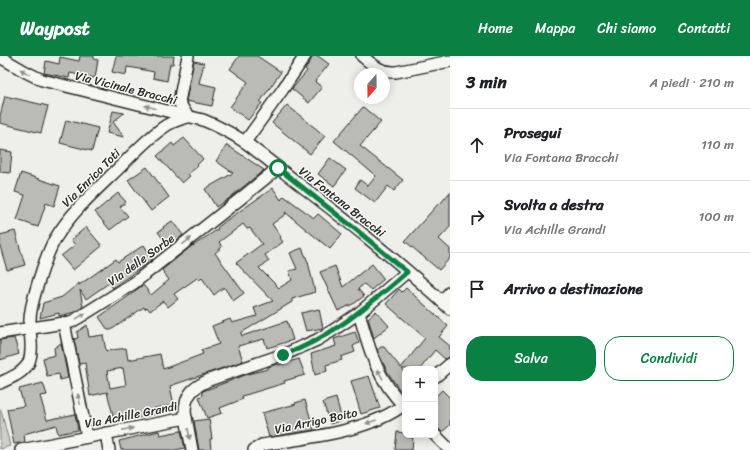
<!DOCTYPE html>
<html lang="it">
<head>
<meta charset="utf-8">
<style>
  body { margin:0; font-family:Sriracha,sans-serif; background:#f2f2f2; color:#202124 }
  .controls { position:absolute; right:12px; bottom:12px; display:grid; overflow:hidden; border-radius:8px; box-shadow:0 2px 10px #0003 }
  .controls button { width:36px; height:36px; display:grid; place-items:center; padding:0; border:0; border-bottom:1px solid #e0e0e0; background:#fff; color:#202124; font:20px sans-serif }
  .compass { position:absolute; left:354px; top:12px; width:36px; height:36px; border-radius:50%; background:#fff; box-shadow:0 2px 10px #0003; rotate:200deg }
  .stop { position:absolute; width:12px; height:12px; margin:-9px; border:3px solid #0b8043; border-radius:50%; background:#fff }
  .stop.end { background:#0b8043; border-color:#fff; box-shadow:0 1px 4px #0008 }
  .list { margin:0; padding:0; list-style:none }
  h2 { display:flex; justify-content:space-between; align-items:center; height:52px; margin:0; padding:0 16px; font-size:17px }
  h2 small { font-size:13px; font-weight:400; color:#757577 }
  .list li { display:grid; grid-template-columns:26px 1fr auto; gap:12px; align-items:center; box-sizing:border-box; height:72px; padding:0 16px; border-top:1px solid #e0e0e0 }
  .list b { display:block; font-size:15px; white-space:nowrap }
  .list p { margin:0; font-size:13px; white-space:nowrap; color:#757577 }
  .list em { font-size:13px; font-style:normal; color:#757577 }
  .actions { display:flex; gap:8px; padding:12px 16px }
  .actions a { flex:1; padding:9px 0; border:1px solid #0b8043; border-radius:16px; text-align:center; font-size:14px; color:#0b8043 }
  .actions .main { background:#0b8043; color:#fff }
  .icon { flex:none; width:22px; height:22px; fill:none; stroke:currentColor; stroke-width:2; stroke-linecap:round; stroke-linejoin:round }
  .map { position:relative; flex:none; width:450px; height:394px; overflow:hidden }
  header { display:flex; align-items:center; gap:24px; box-sizing:border-box; height:56px; padding:0 20px; background:#0b8043; color:#fff }
  header strong { font-size:19px }
  nav { display:flex; gap:22px; margin-inline-start:auto; font-size:14px }
  main { display:flex }
  aside { flex:1; background:#fff }
  .map>svg:first-child { display:block }
</style>
</head>
<body>
<header>
<strong>Waypost</strong>
<nav><a>Home</a><a>Mappa</a><a>Chi siamo</a><a>Contatti</a></nav>
</header>
<main>
<div class="map">
<svg width="450" height="394" viewBox="0 0 450 394">
  <rect width="100%" height="100%" fill="#eeeeea"/>
  <filter id="ink" filterUnits="userSpaceOnUse"><feTurbulence type="fractalNoise" baseFrequency=".025" numOctaves="2"/><feDisplacementMap in="SourceGraphic" scale="8" xChannelSelector="R" yChannelSelector="G"/><feConvolveMatrix kernelMatrix="1 2 1 2 8 2 1 2 1" color-interpolation-filters="sRGB"/></filter>
  <g filter="url(#ink)">
    <!-- green -->
    <path fill="#cececa" stroke="#7c7c7a" d="M0 354H1L10 390 0 393Z"/>
    <!-- building -->
    <g fill="#babab7" stroke="#2b2b2b" fill-rule="evenodd">
      <path d="M80 0H94V3L98 4 95 22 70 17 69 22 44 17 46 5 59 8 60 1 79 5Z"/>
      <path d="M116 0H174L173 8H170L167 25 153 22 154 16 134 12 127 11 126 19 112 16Z"/>
      <path d="M239 0H257L281 16 260 46 262 47 248 64 230 51 248 26 230 13Z"/>
      <path d="M312 0H318L329 8 315 26 322 31 309 47 292 33 307 15 305 13 311 4Z"/>
      <path d="M194 5 204 7 199 27 216 31 212 50 186 45Z"/>
      <path d="M5 40 48 50 41 77 0 67V60Z"/>
      <path d="M287 49 325 80 310 98 272 67Z"/>
      <path d="M363 51 381 66 360 90 403 124 394 135 388 130 375 147 355 132 360 124 368 130 376 120 334 85Z"/>
      <path d="M113 55 124 57 113 66 124 81 107 77Z"/>
      <path d="M66 64 98 72 92 95 60 87Z"/>
      <path d="M184 82 203 103 197 109 198 110 188 118 190 120 182 127 157 100 172 87 174 90Z"/>
      <path d="M227 89 264 114 227 144 216 151 205 133 233 117 216 105Z"/>
      <path d="M0 94 12 96 10 117 0 116Z"/>
      <path d="M330 102 346 114 334 130 318 118Z"/>
      <path d="M147 111 169 141 151 155 128 124Z"/>
      <path d="M21 117 60 130 54 150 46 147 38 171 17 164 25 139 15 136Z"/>
      <path d="M273 132 281 144 284 140 314 162 318 158 342 178 330 193 285 156 286 158 272 168 281 181 280 182 283 186 265 199 269 205 259 212 279 232 292 224 289 215 297 213 290 197 302 192 308 206 315 236 292 243V246L241 277 242 280 287 265 293 284 267 292 264 283 238 290 243 305 170 330 174 349 155 352 156 358 135 362 115 367 107 336 90 340 85 307 79 308 74 283 78 282 77 276 87 269 89 281 103 279 106 295 126 292 128 304 160 298 163 313 203 298 201 294 219 288 212 270 230 263 232 267 257 260 254 252 273 245 236 207 262 188 250 172 247 173 243 168 219 186 222 191 215 197 244 237 233 245 224 231 214 239 202 222 199 224 197 222 174 238 178 243 168 251 163 245 150 255 147 251 145 253 144 251 111 274H108L99 261 133 237H132L143 229 151 239 169 224 162 214 193 189V190L218 173 217 172 227 164ZM123 312 126 329 110 332 107 315Z"/>
      <path d="M450 136V171L439 183 450 193V202L439 214 405 185 439 147 440 148Z"/>
      <path d="M118 137 126 146 120 151 128 160 110 174 95 156Z"/>
      <path d="M172 165 183 179 169 191 158 176 164 172 163 171Z"/>
      <path d="M86 171 102 190 73 214 61 200 75 189 71 184Z"/>
      <path d="M15 175 25 209 7 214 0 190V179Z"/>
      <path d="M144 189 153 203 114 231 113 232 109 227 86 243 80 234 83 251 75 256 59 260V257L40 262 43 247 62 241 79 227V229L116 203 118 206Z"/>
      <path d="M372 208 384 223 371 234 364 228 358 233 364 240 355 247 338 255 320 216 335 210 343 231Z"/>
      <path d="M406 232 448 270 439 281 450 290V301L445 303 435 294 420 313H402L405 317V333L401 336 387 315 377 294 381 291H384L401 312 425 282 386 248 399 233 402 236Z"/>
      <path d="M319 253 323 272 306 275 301 257Z"/>
      <path d="M376 255 389 270 374 282 368 262Z"/>
      <path d="M355 276 359 287 353 290 355 296 341 301 342 304 326 309 327 315 315 319 311 298 336 290 334 283Z"/>
      <path d="M14 282 19 298 0 304V284Z"/>
      <path d="M61 287 68 322 60 324 59 318 47 320 43 302 55 299 54 292Z"/>
      <path d="M299 303 305 319 284 325 285 327 275 330 242 340 243 343 220 352 222 357 207 362 199 341 203 339 202 336 203 335 248 318 268 313V311L278 308V309Z"/>
      <path d="M369 320 380 352 361 358 351 325Z"/>
      <path d="M43 327 47 339 40 340 47 364 75 358 78 374 58 378 56 369 24 378 25 386 14 388 7 353 24 350 19 333Z"/>
      <path d="M442 334 450 342V369L442 376 435 370V341Z"/>
      <path d="M336 342 342 364 330 368 323 346Z"/>
      <path d="M305 344 314 374 269 381 262 357 296 348 295 347Z"/>
      <path d="M209 363 212 383H210L211 394H199L194 365Z"/>
      <path d="M159 375 160 379 181 375 185 392 175 394H121L119 385Z"/>
      <path d="M397 376 405 377V379H407V381L413 382 412 394H395Z"/>
    </g>
    <g fill="none" stroke-linecap="round" stroke-linejoin="round">
      <defs>
        <g id="minor">
          <path d="M188 0 179 46 188 61"/>
          <path d="M362 0C373 9 381 17 396 16L450 5"/>
          <path d="M0 1 26 16 42 24 203 64C218 70 231 77 245 86 314 140 386 193 450 253"/>
          <path d="M245 86 283 33 305 0"/>
          <path d="M442 245 450 236"/>
          <path d="M359 257C370 295 376 322 405 351"/>
          <path d="M64 267 87 381"/>
          <path d="M0 277 64 267 71 266 78 262 134 227 240 143 278 112"/>
          <path d="M435 321 450 308"/>
          <path d="M0 327C10 322 24 317 29 306 34 292 29 278 30 264 30 254 33 244 36 234 41 217 46 199 55 183 73 153 100 131 124 107 138 93 151 79 167 69 174 65 180 63 187 61"/>
          <path d="M106 377 109 394"/>
          <path d="M435 379 450 394"/>
          <path d="M21 394 186 362"/>
          <path d="M192 394 185 356C185 338 194 331 209 324L290 296 317 284 332 275 359 257 407 216"/>
          <path d="M254 394 262 389C306 382 369 376 405 348"/>
        </g>
      </defs>
      <!-- minor casing -->
      <use href="#minor" stroke="#2b2b2b" stroke-width="14"/>
      <!-- minor -->
      <use href="#minor" stroke="#f6f6f2" stroke-width="11"/>
    </g>
    <!-- one-way arrows -->
    <defs><path id="oneway-solid" d="M-6-.8H1V-3.2L6.5 0L1 3.2V.8H-6Z"/></defs>
    <g fill="#90908e">
      <use href="#oneway-solid" transform="translate(25 16) rotate(-151)"/>
      <use href="#oneway-solid" transform="translate(150 51) rotate(-166)"/>
      <use href="#oneway-solid" transform="translate(187 185) rotate(-38)"/>
      <use href="#oneway-solid" transform="translate(81 260) rotate(-31)"/>
      <use href="#oneway-solid" transform="translate(380 318) rotate(-119)"/>
      <use href="#oneway-solid" transform="translate(79 343) rotate(-102)"/>
      <use href="#oneway-solid" transform="translate(371 366) rotate(161)"/>
      <use href="#oneway-solid" transform="translate(128 373) rotate(-11)"/>
      <use href="#oneway-solid" transform="translate(189 378) rotate(81)"/>
    </g>
  </g>
  <g fill="none" stroke-linecap="round" stroke-linejoin="round" filter="url(#ink)">
    <!-- route -->
    <path stroke="#0b8043" stroke-width="5" d="M278 112 359 176 407 216C368 249 332 282 283 299"/>
  </g>
  <g text-anchor="middle" stroke-width="3" stroke-linejoin="round" paint-order="stroke">
    <!-- street labels -->
    <g font-size="12" fill="#2b2b2b" stroke="#f6f6f2">
      <text transform="translate(126 32) rotate(14)" y="4">Via Vicinale Bracchi</text>
      <text transform="translate(91 122) rotate(-45)" y="4">Via Enrico Toti</text>
      <text transform="translate(342 146) rotate(38)" y="4">Via Fontana Bracchi</text>
      <text transform="translate(141 204) rotate(-36)" y="4">Via delle Sorbe</text>
      <text transform="translate(131 359) rotate(-11)" y="4">Via Achille Grandi</text>
      <text transform="translate(316 365) rotate(-12)" y="4">Via Arrigo Boito</text>
    </g>
  </g>
</svg>
<div class="controls">
<button>+</button>
<button>−</button>
</div>
<svg class="compass" viewBox="-18 -18 36 36"><path d="M0-13l5 13h-10z" fill="#e53935"/><path d="M0 13l5-13h-10z" fill="#757577"/></svg>
<div class="stop" style="left:278px;top:112px"></div>
<div class="stop end" style="left:283px;top:299px"></div>
</div>
<aside>
<h2>3 min<small>A piedi · 210 m</small></h2>
<ul class="list">
<li><svg class="icon" aria-label="ahead" viewBox="0 0 24 24"><path d="M12 20V5M6 11l6-6 6 6"/></svg><div><b>Prosegui</b><p>Via Fontana Bracchi</p></div><em>110 m</em></li>
<li><svg class="icon" aria-label="right" viewBox="0 0 24 24"><path d="M7 20v-9h11M14 6l5 5-5 5"/></svg><div><b>Svolta a destra</b><p>Via Achille Grandi</p></div><em>100 m</em></li>
<li><svg class="icon" aria-label="arrive" viewBox="0 0 24 24"><path d="M6 21V4h12l-3 4 3 4H6"/></svg><div><b>Arrivo a destinazione</b></div></li>
</ul>
<div class="actions"><a class="main">Salva</a><a>Condividi</a></div>
</aside>
</main>
</body>
</html>
